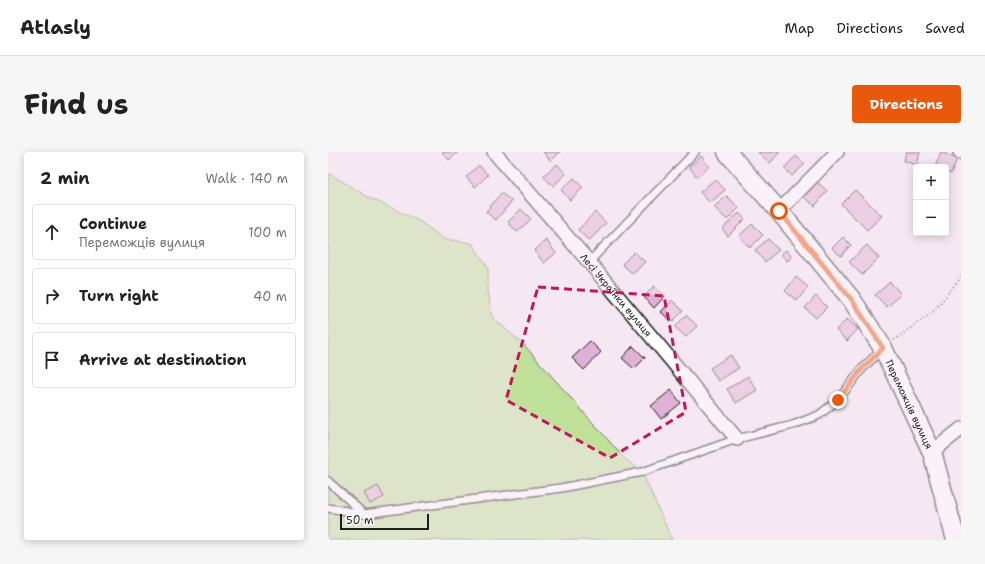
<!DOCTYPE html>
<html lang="en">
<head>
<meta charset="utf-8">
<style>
  body { margin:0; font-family:"Shantell Sans",sans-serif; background:#f6f6f6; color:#222 }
  .controls { position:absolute; right:12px; top:12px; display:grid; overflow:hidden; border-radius:4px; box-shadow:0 2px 10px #0003 }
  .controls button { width:36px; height:36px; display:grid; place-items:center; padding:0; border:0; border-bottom:1px solid #e0e0e0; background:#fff; color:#222; font:20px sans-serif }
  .scale { position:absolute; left:12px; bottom:10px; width:89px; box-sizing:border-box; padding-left:4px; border:2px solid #1c1c1c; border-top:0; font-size:11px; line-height:14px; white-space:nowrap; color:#1c1c1c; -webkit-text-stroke:3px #fff; paint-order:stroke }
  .stop { position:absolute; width:12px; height:12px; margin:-9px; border:3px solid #ea580c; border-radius:50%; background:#fff }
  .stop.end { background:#ea580c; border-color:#fff; box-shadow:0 1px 4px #0008 }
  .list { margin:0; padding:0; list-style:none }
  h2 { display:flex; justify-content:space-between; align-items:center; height:52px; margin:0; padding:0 16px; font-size:17px }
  h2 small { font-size:13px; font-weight:400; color:#767676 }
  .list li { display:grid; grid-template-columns:26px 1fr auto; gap:12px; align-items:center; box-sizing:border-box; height:56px; margin:0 8px 8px; padding:0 8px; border:1px solid #e0e0e0; border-radius:4px }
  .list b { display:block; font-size:15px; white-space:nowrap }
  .list p { margin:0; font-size:13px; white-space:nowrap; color:#767676 }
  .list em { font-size:13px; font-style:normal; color:#767676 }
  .icon { flex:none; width:22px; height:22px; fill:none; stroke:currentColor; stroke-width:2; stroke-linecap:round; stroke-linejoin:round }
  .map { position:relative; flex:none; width:633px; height:388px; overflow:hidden; border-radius:4px }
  header { display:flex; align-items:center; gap:24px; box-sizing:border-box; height:56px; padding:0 20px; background:#fff; border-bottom:1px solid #e0e0e0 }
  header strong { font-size:19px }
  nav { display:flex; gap:22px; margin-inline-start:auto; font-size:14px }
  .intro { display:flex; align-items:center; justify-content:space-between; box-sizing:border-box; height:96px; padding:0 24px }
  h1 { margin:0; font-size:28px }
  .button { padding:10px 18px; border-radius:4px; background:#ea580c; color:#fff; font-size:14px; font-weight:700 }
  main { display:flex; gap:24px; padding:0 24px }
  aside { flex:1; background:#fff; border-radius:4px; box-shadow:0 2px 10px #0003 }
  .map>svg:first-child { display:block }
</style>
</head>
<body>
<header>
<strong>Atlasly</strong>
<nav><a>Map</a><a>Directions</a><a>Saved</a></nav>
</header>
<div class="intro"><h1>Find us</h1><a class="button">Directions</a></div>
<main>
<aside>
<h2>2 min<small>Walk · 140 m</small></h2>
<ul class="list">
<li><svg class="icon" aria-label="ahead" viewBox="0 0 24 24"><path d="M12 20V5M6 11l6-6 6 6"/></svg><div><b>Continue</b><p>Переможців вулиця</p></div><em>100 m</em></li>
<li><svg class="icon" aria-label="right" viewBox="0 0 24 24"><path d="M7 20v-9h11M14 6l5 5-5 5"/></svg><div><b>Turn right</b></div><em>40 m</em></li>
<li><svg class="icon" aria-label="arrive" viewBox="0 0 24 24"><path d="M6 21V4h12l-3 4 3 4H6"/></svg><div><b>Arrive at destination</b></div></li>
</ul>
</aside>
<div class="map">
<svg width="633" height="388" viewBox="0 0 633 388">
  <rect width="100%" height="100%" fill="#f5e8f2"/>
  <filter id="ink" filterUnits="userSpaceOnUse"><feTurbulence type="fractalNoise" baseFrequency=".025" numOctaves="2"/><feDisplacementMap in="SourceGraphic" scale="8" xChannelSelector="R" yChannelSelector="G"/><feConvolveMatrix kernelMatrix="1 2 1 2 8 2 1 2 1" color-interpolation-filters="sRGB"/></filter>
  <g filter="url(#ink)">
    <!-- green -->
    <path fill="#c0e19a" stroke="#6e7e5b" d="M0 21 40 45 91 69 116 87 144 91 160 116V138L164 165 196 193 296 306 314 320 344 388H0Z"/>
    <!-- building -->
    <g fill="#dfb1d4" stroke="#1c1c1c">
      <path d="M114 0H130L121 8Z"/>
      <path d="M215 0H232L223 9Z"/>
      <path d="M430 0H452L442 11Z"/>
      <path d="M578 0H592L589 13 576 9Z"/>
      <path d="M613 0 629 7 623 22 618 20V15H607Z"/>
      <path d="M373 4 381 14 369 25 361 15Z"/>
      <path d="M468 4 477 12 464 24 456 16Z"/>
      <path d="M229 12 238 22 225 34 215 24Z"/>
      <path d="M151 13 160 23 147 35 138 25Z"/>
      <path d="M246 26 255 36 242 48 233 38Z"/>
      <path d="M387 27 397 38 382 51 372 40Z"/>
      <path d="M489 30 499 39 487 54 476 45Z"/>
      <path d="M527 38 554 64 539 78 513 52Z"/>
      <path d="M173 41 184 49 168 68 158 60Z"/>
      <path d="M399 44 411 56 399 68 386 55Z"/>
      <path d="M193 57 203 67 189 80 180 70Z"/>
      <path d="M267 60 278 71 261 89 250 78Z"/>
      <path d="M411 61 417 67 400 84 394 77Z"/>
      <path d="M424 72 435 83 422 96 411 84Z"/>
      <path d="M515 85 523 93 513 104 504 96Z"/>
      <path d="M440 87 451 98 437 110 427 98Z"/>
      <path d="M218 88 228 101 216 111 206 99Z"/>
      <path d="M539 93 551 106 534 123 521 110Z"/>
      <path d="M458 98 464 105 459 109 453 102Z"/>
      <path d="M306 100 317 110 305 122 294 112Z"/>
      <path d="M468 125 480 135 469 149 457 139Z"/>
      <path d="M562 130 573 142 559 155 547 143Z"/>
      <path d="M326 134 337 144 326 156 316 145Z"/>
      <path d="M488 144 499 155 488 166 477 156Z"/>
      <path d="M344 148 355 159 344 170 333 160Z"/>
      <path d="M358 163 369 174 358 185 347 175Z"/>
      <path d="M519 167 530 177 519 189 508 178Z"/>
      <path d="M262 189 273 200 256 218 244 206Z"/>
      <path d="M305 194 317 206 306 217 294 206Z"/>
      <path d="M403 203 411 216 390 229 382 216Z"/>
      <path d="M420 224 429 238 408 251 399 237Z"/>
      <path d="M343 238 353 251 333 267 323 254Z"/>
      <path d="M50 334 56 345 42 352 36 341Z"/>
    </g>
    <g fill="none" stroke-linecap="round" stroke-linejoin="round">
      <defs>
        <g id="lane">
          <path d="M261 110 367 0"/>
          <path d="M0 329 36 362"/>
          <path d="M0 356 36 362 233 336 314 320 409 287 465 273 491 263 510 248 534 217 555 196"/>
        </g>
        <g id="street">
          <path id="s1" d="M166 0 261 110 409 287"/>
          <path d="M632 0H633"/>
          <path d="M451 59 509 0"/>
          <path d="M604 300 633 277"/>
        </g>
        <g id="secondary">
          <path id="s2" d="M399 0 451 59 524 148 555 196 604 300 628 388"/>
        </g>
      </defs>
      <!-- lane casing -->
      <use href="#lane" stroke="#1c1c1c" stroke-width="10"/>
      <!-- street casing -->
      <use href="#street" stroke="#1c1c1c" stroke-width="16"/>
      <!-- secondary casing -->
      <use href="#secondary" stroke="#1c1c1c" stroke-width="21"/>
      <!-- path -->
      <path stroke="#1c1c1c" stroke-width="2" stroke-dasharray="1 3" stroke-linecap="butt" d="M566 188 605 160 633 125"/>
      <!-- lane -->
      <use href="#lane" stroke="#fff" stroke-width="7"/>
      <!-- street -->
      <use href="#street" stroke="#fff" stroke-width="13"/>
      <!-- secondary -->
      <use href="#secondary" stroke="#fff" stroke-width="18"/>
    </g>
  </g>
  <g fill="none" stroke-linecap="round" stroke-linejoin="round" filter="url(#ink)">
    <!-- route -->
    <path stroke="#ea580c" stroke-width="5" d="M451 59 524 148 555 196 534 217 510 248"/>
  </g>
  <!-- marked area -->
  <path d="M0 0H633V388H0ZM210 135 336 144 358 260 282 306 178 248Z" fill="#f5e8f2" fill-opacity=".55" fill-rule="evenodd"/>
  <path fill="none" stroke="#c2185b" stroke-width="3" stroke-dasharray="8 5" stroke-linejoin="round" d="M210 135 336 144 358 260 282 306 178 248Z"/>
  <g text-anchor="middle" stroke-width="3.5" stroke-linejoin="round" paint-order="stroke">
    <!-- street labels -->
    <g font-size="10" fill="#1c1c1c" stroke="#fff">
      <text dy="4" stroke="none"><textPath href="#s1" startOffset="188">Лесі Українки вулиця</textPath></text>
      <text dy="4" stroke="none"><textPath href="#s2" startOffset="313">Переможців вулиця</textPath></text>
    </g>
  </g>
</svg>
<div class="controls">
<button>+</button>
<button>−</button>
</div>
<div class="scale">50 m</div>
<div class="stop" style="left:451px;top:59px"></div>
<div class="stop end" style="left:510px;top:248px"></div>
</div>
</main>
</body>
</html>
